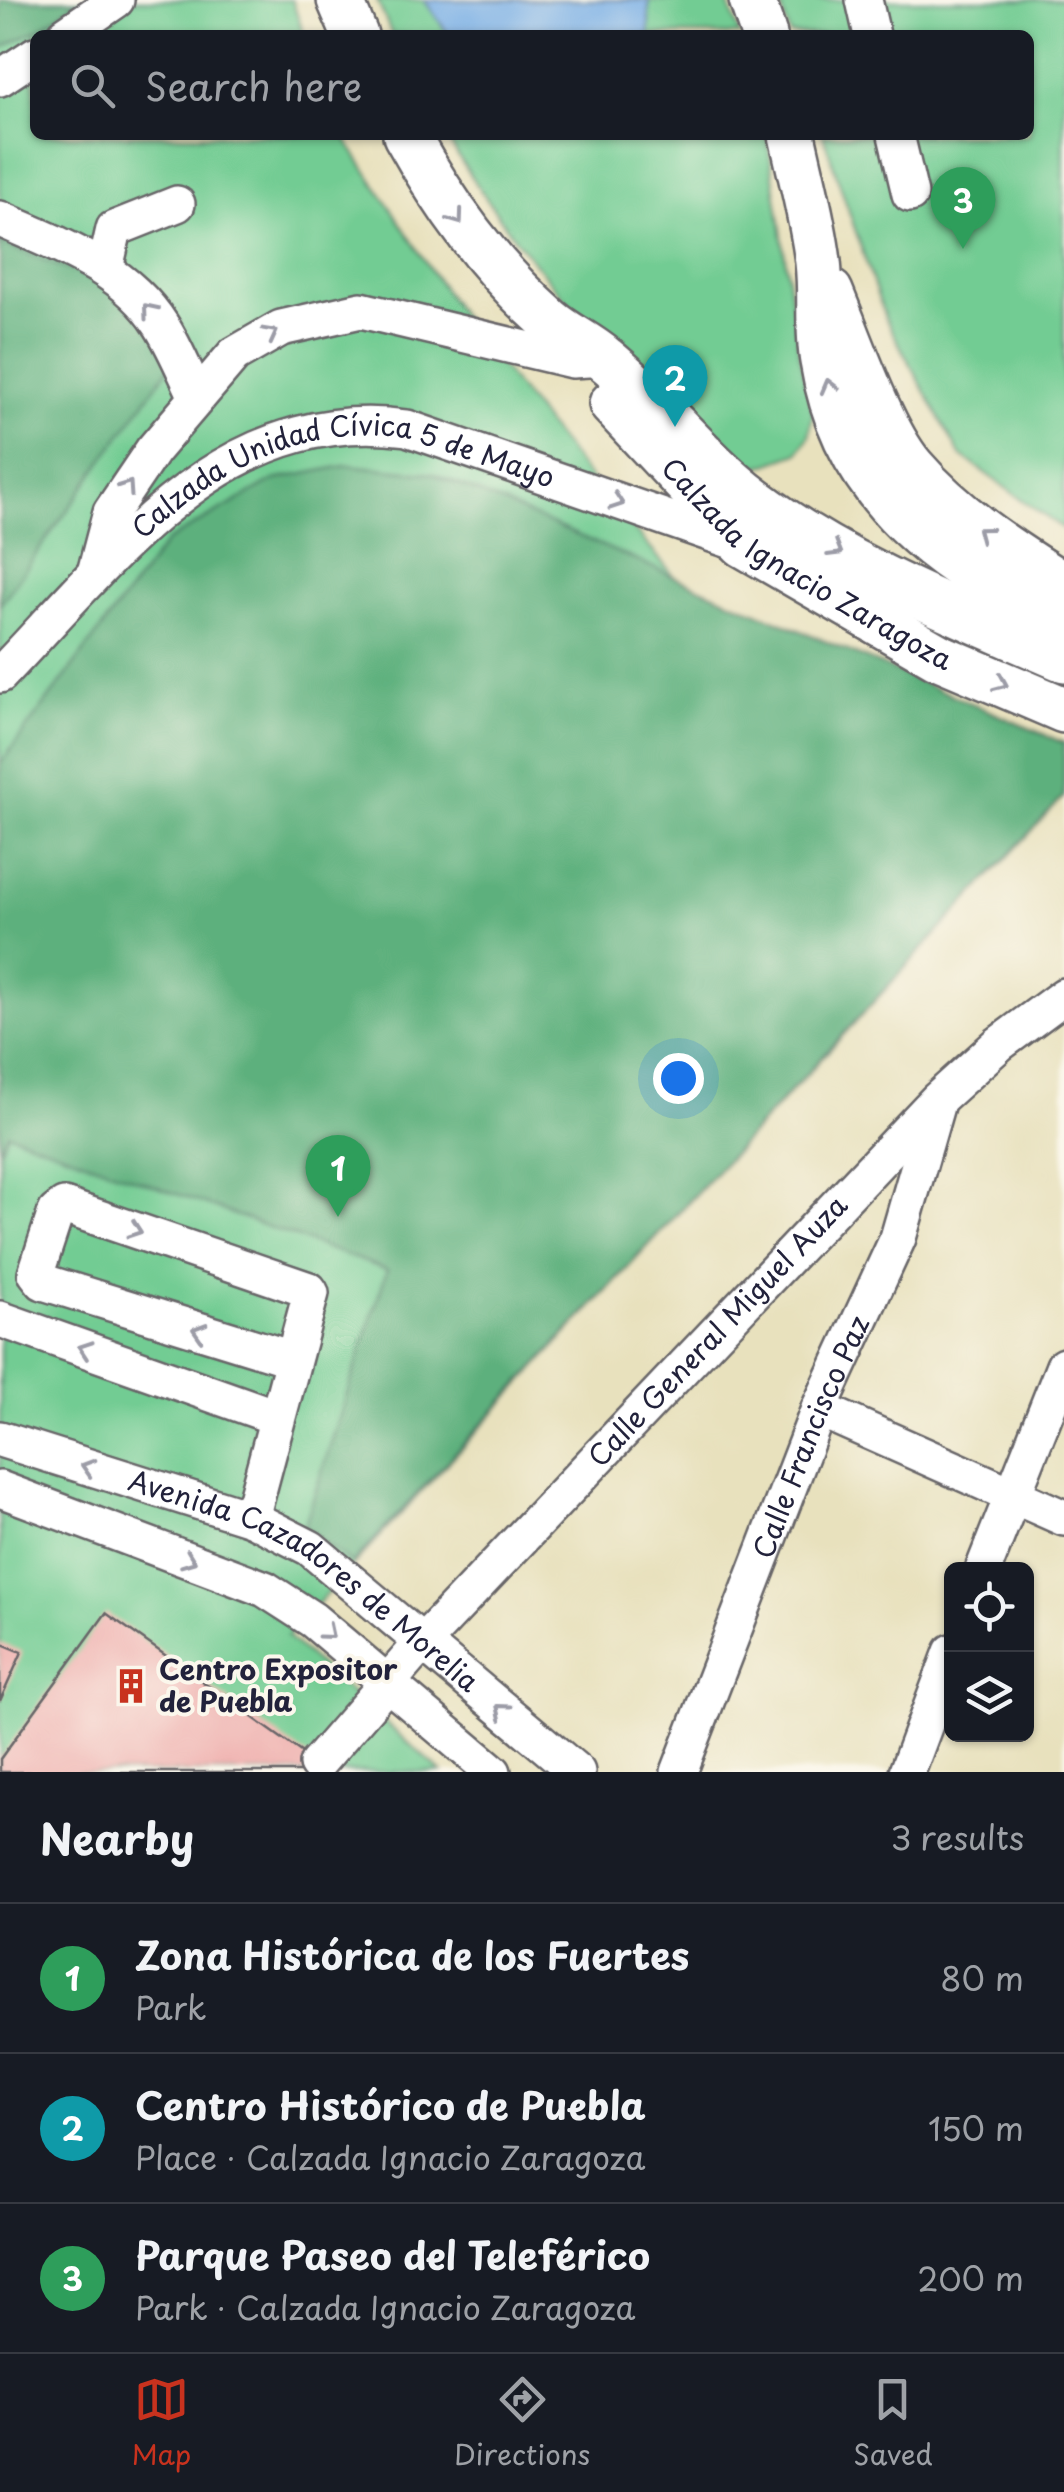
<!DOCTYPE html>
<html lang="en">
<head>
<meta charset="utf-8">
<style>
  body { margin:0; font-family:"Playpen Sans",sans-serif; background:#242831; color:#f1f3f6 }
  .controls { position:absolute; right:30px; bottom:30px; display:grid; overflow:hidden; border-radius:15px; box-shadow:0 2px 8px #0004 }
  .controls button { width:90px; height:90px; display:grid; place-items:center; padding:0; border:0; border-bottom:2px solid #363941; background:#171b24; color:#f1f3f6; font:50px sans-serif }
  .you { position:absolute; left:678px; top:1078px; width:35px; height:35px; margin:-25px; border:8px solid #fff; border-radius:50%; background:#1a73e8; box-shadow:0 0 0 15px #1a73e833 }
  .badge { display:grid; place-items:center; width:65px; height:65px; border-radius:50%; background:#c8321e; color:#fff; font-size:32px; font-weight:700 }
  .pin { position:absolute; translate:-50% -82px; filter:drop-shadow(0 2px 5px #0008) }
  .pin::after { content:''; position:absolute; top:52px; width:35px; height:30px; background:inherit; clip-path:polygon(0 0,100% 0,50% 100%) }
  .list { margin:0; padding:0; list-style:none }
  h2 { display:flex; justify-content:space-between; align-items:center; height:130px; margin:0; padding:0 40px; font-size:42px }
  h2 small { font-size:32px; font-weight:400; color:#9ea1a6 }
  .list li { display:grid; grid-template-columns:65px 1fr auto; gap:30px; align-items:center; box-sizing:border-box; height:150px; padding:0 40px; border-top:2px solid #363941 }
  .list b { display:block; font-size:38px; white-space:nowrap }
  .list p { margin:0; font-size:32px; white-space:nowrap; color:#9ea1a6 }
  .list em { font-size:32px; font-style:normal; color:#9ea1a6 }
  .icon { flex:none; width:55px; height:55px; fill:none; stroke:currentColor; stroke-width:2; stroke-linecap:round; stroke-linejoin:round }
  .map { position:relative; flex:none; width:1064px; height:1772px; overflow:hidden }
  .search { position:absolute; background:#171b24; box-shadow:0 2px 8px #0004; left:30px; right:30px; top:30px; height:110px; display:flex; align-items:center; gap:25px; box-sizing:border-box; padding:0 35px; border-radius:15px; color:#9ea1a6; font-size:38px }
  .sheet { height:580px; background:#171b24 }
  nav { display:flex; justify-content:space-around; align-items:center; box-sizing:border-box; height:140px; border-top:2px solid #363941; background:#171b24; font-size:28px; color:#9ea1a6 }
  nav a { display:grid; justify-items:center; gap:5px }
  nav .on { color:#c8321e }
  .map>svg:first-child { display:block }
</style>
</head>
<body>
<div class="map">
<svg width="1064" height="1772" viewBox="0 0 1064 1772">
  <rect width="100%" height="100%" fill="#fbf7ec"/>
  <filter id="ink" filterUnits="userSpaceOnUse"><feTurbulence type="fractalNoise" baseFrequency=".01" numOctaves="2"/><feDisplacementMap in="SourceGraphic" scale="20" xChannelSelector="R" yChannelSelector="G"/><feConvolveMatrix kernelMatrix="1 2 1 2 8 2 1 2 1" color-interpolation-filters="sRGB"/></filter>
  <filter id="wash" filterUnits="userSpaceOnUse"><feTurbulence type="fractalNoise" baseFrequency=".0048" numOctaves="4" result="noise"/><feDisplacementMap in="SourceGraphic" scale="40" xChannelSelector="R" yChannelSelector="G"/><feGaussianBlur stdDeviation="2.25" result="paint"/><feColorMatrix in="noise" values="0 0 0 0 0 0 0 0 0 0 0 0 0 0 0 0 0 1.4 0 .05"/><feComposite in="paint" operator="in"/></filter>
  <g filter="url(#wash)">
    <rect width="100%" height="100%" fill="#e8e1bd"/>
    <!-- green -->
    <g fill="#72cc93" stroke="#4a7767" stroke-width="2.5">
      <path d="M0 0H292L304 35H35V135H343L461 316 586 474 676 578 1064 743V796L287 1637 442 1772H0Z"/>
      <path d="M377 0H727L740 35H392Z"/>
      <path d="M779 0H1064V530L960 455 885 318 823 135H1029V35H790Z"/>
      <path d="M445 135H767L800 359 813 413 809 436 798 453 759 467C729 455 708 434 684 414 590 336 508 240 445 135Z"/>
    </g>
    <!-- forest -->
    <g fill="#5db07d" stroke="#40695c" stroke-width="2.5">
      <path d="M0 0H79L43 27 0 49Z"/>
      <path d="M0 243 131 294 188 341 0 605Z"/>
      <path d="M349 465 434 474 1064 743V796L352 1564 304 1527 387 1270 8 1133 0 1150V764L167 541 274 480Z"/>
    </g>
    <!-- water -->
    <path fill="#77ade5" stroke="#4c6890" stroke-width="2.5" d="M424 0H649V35H449Z"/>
    <g id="blocks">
      <!-- building -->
      <g fill="#efafad">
        <path d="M106 1613 329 1772H0V1759Z"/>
        <path d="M0 1643 22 1652 0 1701Z"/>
      </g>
    </g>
  </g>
  <g filter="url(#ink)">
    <use href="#blocks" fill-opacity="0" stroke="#676568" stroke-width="2.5"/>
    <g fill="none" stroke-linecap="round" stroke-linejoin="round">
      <defs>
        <g id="minor">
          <path d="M864 0 872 35"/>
          <path d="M65 35 116 0"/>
          <path d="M0 78 35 55"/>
          <path d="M896 135 910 194"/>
          <path d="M0 219C59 245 125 268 161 325 175 347 185 372 196 395"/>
          <path d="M105 269 114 229 177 204"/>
          <path d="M95 573 111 512 153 450 234 355 281 328 361 310 572 360 605 358"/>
          <path id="s1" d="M0 675C115 556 223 403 407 428L741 544"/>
          <path d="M0 1319 276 1417"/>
          <path d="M819 1409 1064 1518"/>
          <path id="s2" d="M0 1439 251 1518 310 1548 577 1772"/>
          <path d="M0 1489 265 1589 313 1620 493 1772"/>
          <path d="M251 1518 311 1293 309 1290 64 1206 56 1212 36 1273 43 1282 292 1359"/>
          <path d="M983 1570 1064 1366"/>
          <path id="s3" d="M317 1764 422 1643 937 1100 999 1044 1064 996"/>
          <path id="s4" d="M679 1772 819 1409 898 1238 936 1106"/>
          <path d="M907 1772 952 1652"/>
        </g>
        <g id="major">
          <path d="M340 0 355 35"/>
          <path d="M752 0 764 35"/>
          <path d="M406 135C445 205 489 267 549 320 566 335 588 344 605 359 658 402 700 459 754 500 846 569 959 613 1064 659"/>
          <path d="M792 135C801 177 813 220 818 262 822 295 817 329 823 361 845 498 946 569 1064 623"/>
          <path d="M830 292C849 338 881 431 912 467 955 517 1009 551 1064 586"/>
          <path id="s5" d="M612 404 743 544 937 656 1064 710"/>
        </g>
      </defs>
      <!-- minor casing -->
      <use href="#minor" stroke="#676568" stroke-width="40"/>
      <!-- major casing -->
      <use href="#major" stroke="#676568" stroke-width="50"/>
      <!-- minor -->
      <use href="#minor" stroke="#fff" stroke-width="35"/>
      <!-- major -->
      <use href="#major" stroke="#fff" stroke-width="45"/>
    </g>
    <!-- one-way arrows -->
    <defs><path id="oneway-chevron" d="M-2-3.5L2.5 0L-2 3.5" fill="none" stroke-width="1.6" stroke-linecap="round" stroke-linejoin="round" transform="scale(2.5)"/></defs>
    <g stroke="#9c9ca7">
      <use href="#oneway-chevron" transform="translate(457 218) rotate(54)"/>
      <use href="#oneway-chevron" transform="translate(149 310) rotate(-130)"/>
      <use href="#oneway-chevron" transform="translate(271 334) rotate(-28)"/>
      <use href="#oneway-chevron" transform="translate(829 386) rotate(-105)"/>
      <use href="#oneway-chevron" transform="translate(127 487) rotate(-56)"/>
      <use href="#oneway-chevron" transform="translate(617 502) rotate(19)"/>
      <use href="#oneway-chevron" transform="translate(983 533) rotate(-143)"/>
      <use href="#oneway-chevron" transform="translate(836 550) rotate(31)"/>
      <use href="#oneway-chevron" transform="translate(1001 683) rotate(23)"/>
      <use href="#oneway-chevron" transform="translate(135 1230) rotate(19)"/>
      <use href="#oneway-chevron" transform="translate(199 1331) rotate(-163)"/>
      <use href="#oneway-chevron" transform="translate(85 1349) rotate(-161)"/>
      <use href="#oneway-chevron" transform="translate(88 1467) rotate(-163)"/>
      <use href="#oneway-chevron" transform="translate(189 1560) rotate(21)"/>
      <use href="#oneway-chevron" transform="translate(328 1633) rotate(40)"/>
      <use href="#oneway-chevron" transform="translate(502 1710) rotate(-140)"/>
    </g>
  </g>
  <!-- icons -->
  <defs>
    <symbol id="building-bare" viewBox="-9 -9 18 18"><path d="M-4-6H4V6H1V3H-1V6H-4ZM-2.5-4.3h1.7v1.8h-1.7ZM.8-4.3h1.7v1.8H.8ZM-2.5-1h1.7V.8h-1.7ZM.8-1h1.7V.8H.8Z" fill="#c8321e" stroke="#fbf7ec" stroke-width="2.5" paint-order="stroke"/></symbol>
  </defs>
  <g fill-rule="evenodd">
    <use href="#building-bare" x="106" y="1661" width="50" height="50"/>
  </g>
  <g text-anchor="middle" stroke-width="8" stroke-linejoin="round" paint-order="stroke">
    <!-- street labels -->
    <g font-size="28" fill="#22223b" stroke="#fbf7ec">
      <text dy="10" stroke="none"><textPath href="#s1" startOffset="425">Calzada Unidad Cívica 5 de Mayo</textPath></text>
      <text dy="10" stroke="none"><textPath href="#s5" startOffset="255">Calzada Ignacio Zaragoza</textPath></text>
      <text dy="10" stroke="none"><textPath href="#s3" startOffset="590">Calle General Miguel Auza</textPath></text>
      <text dy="10" stroke="none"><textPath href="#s4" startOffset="360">Calle Francisco Paz</textPath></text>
      <text dy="10" stroke="none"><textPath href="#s2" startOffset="340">Avenida Cazadores de Morelia</textPath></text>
    </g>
    <!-- poi labels -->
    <g font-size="28" font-weight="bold" fill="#22223b" stroke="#fbf7ec" text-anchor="start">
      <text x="159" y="1680">Centro Expositor<tspan x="159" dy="32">de Puebla</tspan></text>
    </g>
  </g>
</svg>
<div class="controls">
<button><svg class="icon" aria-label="locate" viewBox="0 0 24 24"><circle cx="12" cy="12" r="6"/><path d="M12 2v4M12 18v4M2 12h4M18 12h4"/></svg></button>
<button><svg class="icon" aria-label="layers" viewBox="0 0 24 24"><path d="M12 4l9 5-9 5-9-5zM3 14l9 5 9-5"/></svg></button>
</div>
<div class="you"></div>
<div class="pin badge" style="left:338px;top:1217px;background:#2e9e5b">1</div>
<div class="pin badge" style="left:675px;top:427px;background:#0f9aa8">2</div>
<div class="pin badge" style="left:963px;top:249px;background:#2e9e5b">3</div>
<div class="search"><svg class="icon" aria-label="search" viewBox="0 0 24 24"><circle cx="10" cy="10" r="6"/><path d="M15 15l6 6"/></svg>Search here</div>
</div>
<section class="sheet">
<h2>Nearby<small>3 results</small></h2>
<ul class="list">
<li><span class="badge" style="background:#2e9e5b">1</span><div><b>Zona Histórica de los Fuertes</b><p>Park</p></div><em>80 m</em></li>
<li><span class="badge" style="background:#0f9aa8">2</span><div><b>Centro Histórico de Puebla</b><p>Place · Calzada Ignacio Zaragoza</p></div><em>150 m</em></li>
<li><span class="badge" style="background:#2e9e5b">3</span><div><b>Parque Paseo del Teleférico</b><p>Park · Calzada Ignacio Zaragoza</p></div><em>200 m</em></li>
</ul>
</section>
<nav>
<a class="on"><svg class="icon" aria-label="map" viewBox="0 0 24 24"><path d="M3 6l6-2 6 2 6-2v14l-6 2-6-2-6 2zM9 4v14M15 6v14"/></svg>Map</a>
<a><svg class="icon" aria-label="directions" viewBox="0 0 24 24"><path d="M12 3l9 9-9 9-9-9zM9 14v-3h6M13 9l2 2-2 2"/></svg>Directions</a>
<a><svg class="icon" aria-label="saved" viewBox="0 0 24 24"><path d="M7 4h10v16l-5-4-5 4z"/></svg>Saved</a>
</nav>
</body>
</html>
